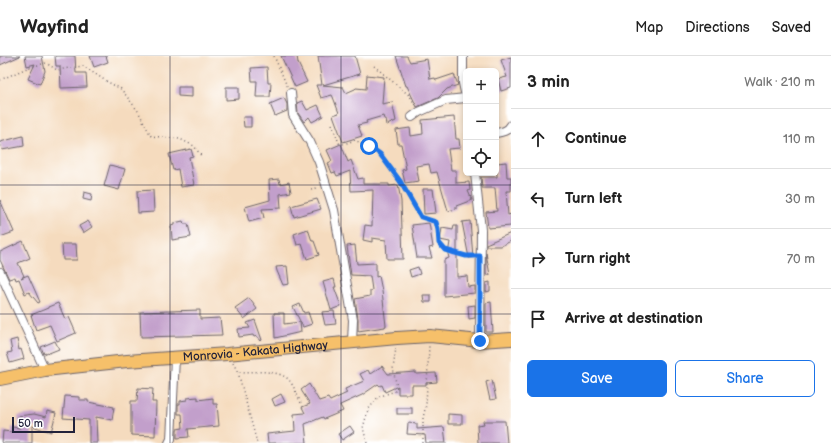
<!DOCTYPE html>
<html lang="en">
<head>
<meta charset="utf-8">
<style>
  body { margin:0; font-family:"Balsamiq Sans",sans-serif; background:#f2f2f2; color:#222 }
  .controls { position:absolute; right:12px; top:12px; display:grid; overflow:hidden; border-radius:6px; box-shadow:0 2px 6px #0003 }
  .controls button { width:36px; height:36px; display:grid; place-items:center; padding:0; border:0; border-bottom:1px solid #e0e0e0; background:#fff; color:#222; font:20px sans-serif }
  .scale { position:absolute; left:12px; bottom:10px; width:63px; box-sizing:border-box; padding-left:4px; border:2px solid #22223b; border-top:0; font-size:11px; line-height:14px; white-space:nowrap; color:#22223b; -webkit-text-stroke:3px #fff; paint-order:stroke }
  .stop { position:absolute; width:12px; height:12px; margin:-9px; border:3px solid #1a73e8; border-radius:50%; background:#fff }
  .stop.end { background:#1a73e8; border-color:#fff; box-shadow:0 1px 4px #0008 }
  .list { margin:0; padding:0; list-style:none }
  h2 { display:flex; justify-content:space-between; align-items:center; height:52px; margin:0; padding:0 16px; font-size:17px }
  h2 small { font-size:13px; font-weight:400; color:#767676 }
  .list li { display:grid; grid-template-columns:26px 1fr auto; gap:12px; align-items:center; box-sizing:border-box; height:60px; padding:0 16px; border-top:1px solid #e0e0e0 }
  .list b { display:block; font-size:15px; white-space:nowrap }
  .list em { font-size:13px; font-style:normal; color:#767676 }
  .actions { display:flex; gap:8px; padding:12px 16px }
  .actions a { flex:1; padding:9px 0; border:1px solid #1a73e8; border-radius:6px; text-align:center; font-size:14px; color:#1a73e8 }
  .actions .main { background:#1a73e8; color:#fff }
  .icon { flex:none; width:22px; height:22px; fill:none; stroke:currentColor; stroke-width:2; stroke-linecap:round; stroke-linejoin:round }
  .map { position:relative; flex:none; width:511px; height:387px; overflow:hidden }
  header { display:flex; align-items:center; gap:24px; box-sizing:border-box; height:56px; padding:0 20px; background:#fff; border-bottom:1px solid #e0e0e0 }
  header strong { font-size:19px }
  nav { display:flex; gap:22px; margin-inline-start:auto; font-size:14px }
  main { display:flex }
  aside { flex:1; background:#fff }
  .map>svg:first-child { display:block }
</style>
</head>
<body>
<header>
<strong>Wayfind</strong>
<nav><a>Map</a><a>Directions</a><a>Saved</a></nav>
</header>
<main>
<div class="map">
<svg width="511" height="387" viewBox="0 0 511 387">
  <rect width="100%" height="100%" fill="#fff"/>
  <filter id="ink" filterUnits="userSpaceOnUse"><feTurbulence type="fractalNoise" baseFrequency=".025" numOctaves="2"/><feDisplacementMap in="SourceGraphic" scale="8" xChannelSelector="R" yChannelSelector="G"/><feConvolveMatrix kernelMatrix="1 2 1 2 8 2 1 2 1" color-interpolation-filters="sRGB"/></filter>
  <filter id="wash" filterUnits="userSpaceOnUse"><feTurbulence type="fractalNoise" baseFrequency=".012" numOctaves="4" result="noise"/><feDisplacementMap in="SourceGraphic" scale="16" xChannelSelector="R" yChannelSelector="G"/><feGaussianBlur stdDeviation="0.9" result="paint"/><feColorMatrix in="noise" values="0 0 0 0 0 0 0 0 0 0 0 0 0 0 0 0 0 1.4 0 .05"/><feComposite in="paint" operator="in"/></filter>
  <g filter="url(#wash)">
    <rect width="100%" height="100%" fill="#f5dbbe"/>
    <g id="blocks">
      <!-- building -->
      <g fill="#c29fcb">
        <path d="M0 0H20L0 9Z"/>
        <path d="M25 0H42L45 15 40 28 28 23 35 8 27 10Z"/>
        <path d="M55 0H75L76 17H86L87 31 61 32 60 10H56Z"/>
        <path d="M90 0H106L108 6 94 11Z"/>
        <path d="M281 0H297L298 7 307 26 295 31Z"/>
        <path d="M318 0H355L360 18 323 29 343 31 346 37 355 33 356 32 366 33 367 19 384 21 382 48 392 46 396 65 387 69 386 63H384L383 60 366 65 367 67 358 69 362 80 343 86 333 59 339 57 333 41 332 39 321 42 316 29H322Z"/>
        <path d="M396 0H407L410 6 427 3 430 23 435 22 436 24 454 18 458 29 447 33 438 42 417 51 407 30H406Z"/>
        <path d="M511 1V32L501 35 498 23 507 21 501 4Z"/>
        <path d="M267 11 268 27H271L270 41H256L257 25H252L251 12Z"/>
        <path d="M178 31H192V41L178 40Z"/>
        <path d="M226 31H239V43L226 44Z"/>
        <path d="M284 42 287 48V55L275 60 270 48Z"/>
        <path d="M302 45 307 54 318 49 323 60 312 66 309 61 304 66 298 57 297 47Z"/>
        <path d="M243 61H251V71H244Z"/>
        <path d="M454 61 456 83H459L460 92 448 93 451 114H456V127L469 126 470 134 468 135 472 144 456 150V153L448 155 437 116 431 117 429 108 416 110 419 125 405 127 402 114 406 113 401 88H398L396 74 410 72 411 80 423 78 422 64Z"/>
        <path d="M23 80 24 90 2 94 0 86Z"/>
        <path d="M341 88 348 106 351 104 358 123 363 122V128H389V130L398 129 401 145 403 203H387L386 184 372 182V186L363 184 365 169 372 170 373 134 351 135 350 115 337 120 335 116 332 117 328 107 332 105 327 94Z"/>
        <path d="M191 93 193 100 189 101 194 129 181 131 178 113 173 114 169 98Z"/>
        <path d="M506 106 507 121H511V135H506L508 159 511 158V170L488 172 486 156 497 155 495 132H482L481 121H497V107Z"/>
        <path d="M110 109 125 113 119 134 104 130Z"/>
        <path d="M279 123 280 128 289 126 291 136 280 138 281 152 262 153 264 162 249 166 245 151 270 144 269 124Z"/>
        <path d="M423 133H433L436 157 424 158Z"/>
        <path d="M153 134 154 156 138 157 137 135Z"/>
        <path d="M84 136 92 138 91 145 83 143Z"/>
        <path d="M317 143 321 153 294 161 291 150Z"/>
        <path d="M0 144 14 176 0 181Z"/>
        <path d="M88 165 92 171 83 177 79 170Z"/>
        <path d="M183 165 184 168H188L191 181 172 184 171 170 174 169V167Z"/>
        <path d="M470 165 473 201 469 202 462 166Z"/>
        <path d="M429 167 433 191 429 192 432 202H417L412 169Z"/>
        <path d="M454 170H457V221L467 220 468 231 475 230V237L444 240V204L449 202 448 198 450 186 440 184 442 172 453 174Z"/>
        <path d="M308 173 312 185H314L319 199 307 203 302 188 297 189 294 178Z"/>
        <path d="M511 177V185L501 190H486V188Z"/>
        <path d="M23 185 30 202 18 207 24 220 21 222 28 219 40 246 38 247 29 236 25 238 19 223 16 224 15 221 9 223 0 204V196Z"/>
        <path d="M62 188H76L77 204H63Z"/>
        <path d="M355 189 357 208 376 207V221L379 220 382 235 386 270H385V271L358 275V263L355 243 370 240V235L372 234 370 220 351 219 347 190Z"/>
        <path d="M486 197 490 219H486Z"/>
        <path d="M287 210 289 228 283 229 277 215 276 211Z"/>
        <path d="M418 211 420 218 411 221 409 214Z"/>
        <path d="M334 223 336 231H334L341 250 331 254 323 226Z"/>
        <path d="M490 226V235L486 236V227Z"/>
        <path d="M423 239H431V246H424Z"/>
        <path d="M249 242 257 253 244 263 235 252Z"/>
        <path d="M491 246 493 276H486V247Z"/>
        <path d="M58 247 65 263 69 261 76 277 57 285 50 269 36 274 31 259 48 252V251Z"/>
        <path d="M300 248 304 257 308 256 312 268 303 271 293 251Z"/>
        <path d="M475 249V262L469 263 468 250Z"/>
        <path d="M200 254V263L220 262 222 279 141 281 140 256Z"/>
        <path d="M334 255 336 268 325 269 322 256Z"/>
        <path d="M274 257H284V268L300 266 301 276 275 282Z"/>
        <path d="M255 264 262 284 261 285 257 280 254 281 253 279 239 281 238 273 250 272 247 267Z"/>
        <path d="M17 283 19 294 21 293 24 303 10 307 7 297 12 296 10 285Z"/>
        <path d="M55 285 59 293 49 297 48 296 44 298 41 291Z"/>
        <path d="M382 310 388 318 416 316V318L436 317 437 326 426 327V329H412V338H398V330L385 336 382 329 380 330 378 328 362 339 340 349 343 355 324 363 323 361 305 368 307 387H268L267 378 295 375 294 358 305 357 302 351 310 348 301 334 309 328 319 345 328 342 330 345 347 337 345 333 364 325 360 318 368 314 370 318Z"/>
        <path d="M492 324 496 343 490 344 486 326Z"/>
        <path d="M138 332 153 333 152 346H156L155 380 131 379V345H137Z"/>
        <path d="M281 338 285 346 275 350 272 343Z"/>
        <path d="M65 340 79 341V344H88V346L114 351 112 364 96 361 97 387H89V364L63 362Z"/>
        <path d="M198 341V344L213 342V348H217L219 370 188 373 189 381 177 382V373L183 372 182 358H178V348H180V345L187 344V342Z"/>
        <rect x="397" y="352" width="15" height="6"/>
        <path d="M47 355 56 357 51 376 32 370V387H2L3 375 12 376V371L20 372 18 360 34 358 46 361Z"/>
        <path d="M448 358 462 359V368H448Z"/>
        <path d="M483 365H505L507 387H478L477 369 484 368Z"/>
        <path d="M408 367 417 368V373L444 371 446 387H426L425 379 407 378Z"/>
        <path d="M350 370 354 376 342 384 338 378Z"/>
      </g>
    </g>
  </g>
  <g filter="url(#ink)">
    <use href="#blocks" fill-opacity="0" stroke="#6c6369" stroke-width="1"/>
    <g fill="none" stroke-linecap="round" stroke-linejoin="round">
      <defs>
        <g id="minor">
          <path d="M463 0V27L466 41"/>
          <path d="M291 37 293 59 310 86 319 106 334 154 353 264 352 286"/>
          <path d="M412 61 419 56 446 44 466 42"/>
          <path d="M496 77C502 76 508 75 511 69"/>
          <path d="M475 117 481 174 480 285"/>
          <path d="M0 216 45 314"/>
          <path d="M169 387 171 383 175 302"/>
        </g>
        <g id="highway">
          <path id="s1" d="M0 323 45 314 127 305 227 298 397 282 430 280 480 285 511 283"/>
        </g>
      </defs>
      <!-- minor casing -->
      <use href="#minor" stroke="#6c6369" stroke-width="10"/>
      <!-- highway casing -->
      <use href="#highway" stroke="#6c6369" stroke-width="14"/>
      <!-- path -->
      <g stroke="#6c6369" stroke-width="1.5" stroke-dasharray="1 3" stroke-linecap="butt">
        <path d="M274 0 287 30"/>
        <path d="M374 10 410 40 415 49"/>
        <path d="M0 24 27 12 46 7 57 14 83 10 106 25 121 33 138 55 151 80 180 83 194 90 202 101"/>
        <path d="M332 68 339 87 344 88 355 84 380 98 399 125 421 161 436 166C438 173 438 178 439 185 441 197 462 200 472 200"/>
        <path d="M311 134 318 131"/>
        <path d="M233 307 238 316C252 316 279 313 289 324 294 330 297 339 301 347"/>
        <path d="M238 316 257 387"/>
        <path d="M367 387 363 372 368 354 378 341 395 335 397 331 393 313 396 292"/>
        <path d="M423 387V362L426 349 429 290"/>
      </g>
      <!-- minor -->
      <use href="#minor" stroke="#fff" stroke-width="8"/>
      <!-- highway -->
      <use href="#highway" stroke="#f6c06b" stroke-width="12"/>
    </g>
  </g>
  <g fill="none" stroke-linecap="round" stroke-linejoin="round" filter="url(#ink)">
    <!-- route -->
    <path stroke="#1a73e8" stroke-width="5" d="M369 90 380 98 400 125 421 161 436 166 438 174 439 187 445 194 466 200H480V285"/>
  </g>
  <!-- grid -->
  <path fill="none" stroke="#22223b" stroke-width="1" stroke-opacity="0.55" d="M170 0V387M341 0V387M0 129H511M0 258H511"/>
  <g text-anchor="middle" stroke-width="3" stroke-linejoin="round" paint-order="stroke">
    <!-- street labels -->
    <g font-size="12" fill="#22223b" stroke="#fff">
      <text dy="4" stroke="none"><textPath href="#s1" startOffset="257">Monrovia - Kakata Highway</textPath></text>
    </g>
  </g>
</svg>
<div class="controls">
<button>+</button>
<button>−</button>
<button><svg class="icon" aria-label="locate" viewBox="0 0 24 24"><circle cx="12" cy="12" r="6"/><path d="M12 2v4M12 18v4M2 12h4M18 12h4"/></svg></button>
</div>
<div class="scale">50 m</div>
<div class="stop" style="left:369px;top:90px"></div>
<div class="stop end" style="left:480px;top:285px"></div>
</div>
<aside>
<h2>3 min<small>Walk · 210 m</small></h2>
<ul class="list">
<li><svg class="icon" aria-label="ahead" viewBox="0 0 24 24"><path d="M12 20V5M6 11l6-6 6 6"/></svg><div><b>Continue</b></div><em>110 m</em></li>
<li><svg class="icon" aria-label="left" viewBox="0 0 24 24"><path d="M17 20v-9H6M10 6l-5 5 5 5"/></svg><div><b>Turn left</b></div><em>30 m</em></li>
<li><svg class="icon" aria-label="right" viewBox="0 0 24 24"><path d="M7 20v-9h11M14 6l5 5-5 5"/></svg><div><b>Turn right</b></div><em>70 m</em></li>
<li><svg class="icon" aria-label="arrive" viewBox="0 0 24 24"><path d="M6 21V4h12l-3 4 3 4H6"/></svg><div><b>Arrive at destination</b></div></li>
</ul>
<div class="actions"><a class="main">Save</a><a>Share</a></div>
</aside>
</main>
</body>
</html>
